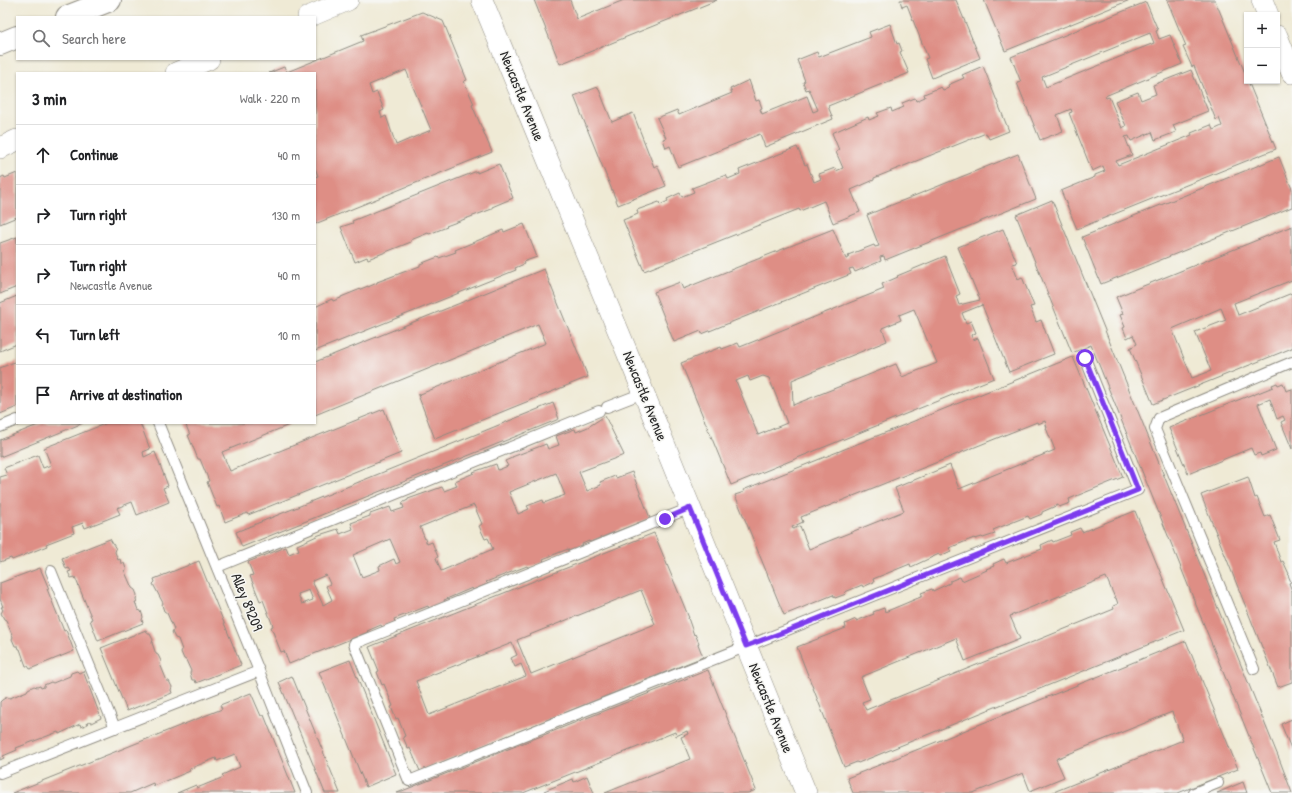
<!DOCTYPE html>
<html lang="en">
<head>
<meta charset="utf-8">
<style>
  body { margin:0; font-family:"Patrick Hand",sans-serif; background:#f6f6f6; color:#202124 }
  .controls { position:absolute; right:12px; top:12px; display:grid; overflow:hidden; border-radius:0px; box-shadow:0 1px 3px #0004 }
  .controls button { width:36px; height:36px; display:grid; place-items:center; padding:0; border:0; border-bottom:1px solid #e0e0e0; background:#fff; color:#202124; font:20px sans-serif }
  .stop { position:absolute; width:12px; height:12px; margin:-9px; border:3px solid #7c3aed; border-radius:50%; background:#fff }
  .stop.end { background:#7c3aed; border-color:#fff; box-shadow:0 1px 4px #0008 }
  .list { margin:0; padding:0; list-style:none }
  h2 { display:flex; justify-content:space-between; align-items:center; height:52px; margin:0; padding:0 16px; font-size:17px }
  h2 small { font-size:13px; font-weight:400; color:#757577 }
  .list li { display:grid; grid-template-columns:26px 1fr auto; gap:12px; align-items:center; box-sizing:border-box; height:60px; padding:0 16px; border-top:1px solid #e0e0e0 }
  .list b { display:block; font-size:15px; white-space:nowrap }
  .list p { margin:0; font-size:13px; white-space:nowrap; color:#757577 }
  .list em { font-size:13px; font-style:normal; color:#757577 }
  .icon { flex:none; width:22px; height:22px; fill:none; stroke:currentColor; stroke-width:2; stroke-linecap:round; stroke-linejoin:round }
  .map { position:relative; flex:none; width:1292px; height:793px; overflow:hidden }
  .search { position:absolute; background:#fff; box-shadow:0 1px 3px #0004; left:16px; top:16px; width:300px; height:44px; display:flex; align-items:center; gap:10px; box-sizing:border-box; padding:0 14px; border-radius:0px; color:#757577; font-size:15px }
  .panel { position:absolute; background:#fff; box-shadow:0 1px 3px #0004; left:16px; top:72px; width:300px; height:352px; border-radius:0px }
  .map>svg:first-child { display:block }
</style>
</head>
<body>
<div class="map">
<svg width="1292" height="793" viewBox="0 0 1292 793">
  <rect width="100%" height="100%" fill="#f6f6f2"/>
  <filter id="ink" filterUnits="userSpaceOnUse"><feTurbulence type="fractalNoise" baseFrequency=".025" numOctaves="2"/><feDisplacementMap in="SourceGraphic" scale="8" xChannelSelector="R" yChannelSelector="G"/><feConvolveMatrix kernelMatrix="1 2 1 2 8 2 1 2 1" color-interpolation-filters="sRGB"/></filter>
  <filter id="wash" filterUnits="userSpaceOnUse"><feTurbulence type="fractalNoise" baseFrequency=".012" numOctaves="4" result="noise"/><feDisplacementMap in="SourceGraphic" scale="16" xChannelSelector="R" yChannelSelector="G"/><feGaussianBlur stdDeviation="0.9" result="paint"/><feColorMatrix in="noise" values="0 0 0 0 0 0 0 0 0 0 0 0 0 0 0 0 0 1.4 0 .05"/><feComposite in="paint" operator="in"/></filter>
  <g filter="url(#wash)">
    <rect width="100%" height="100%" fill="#efead5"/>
    <g id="blocks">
      <!-- building -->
      <g fill="#de8e85" fill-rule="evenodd">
        <path d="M534 0H570L577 19 624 0H717L560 64Z"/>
        <path d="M900 0H956L980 58 932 78 925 59 928 58 907 5 902 7Z"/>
        <path d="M984 0H1130L1005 51Z"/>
        <path d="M1167 0H1215L1247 78V81H1248L1276 149 1077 229 1061 191 1095 177V175L1105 171 1103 166 1092 171 1069 113 1072 112 1071 109 1057 115 1063 131 1040 140 1017 83 1021 82 1011 57 1146 2 1158 30 1156 31 1159 39 1170 35 1182 64 1105 96 1106 98 1109 97 1122 128 1126 126 1115 101 1138 92 1141 100 1156 94 1153 85 1191 70 1208 111 1173 125 1176 132 1155 140 1152 132 1131 141 1129 136 1125 137 1132 155 1116 161 1118 165 1192 135 1191 133 1211 125 1213 130 1222 126 1219 118 1216 120 1194 66 1192 67 1183 47 1186 46ZM1150 33 1154 43 1046 87 1042 77Z"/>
        <path d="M422 12 443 21 467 80 464 81 474 104 472 105 492 152 315 224V177L318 176 315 168V73H269L284 67 287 72 363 41 361 35ZM406 70 431 130 396 145 386 116 382 118 380 112 384 110 377 92 372 94 369 85Z"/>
        <path d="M890 24 897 44 899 43 902 51 900 52 909 73 828 106 833 119 765 147 760 134 678 167 670 146 666 148 663 139 666 138 657 118 677 110 679 115 732 93 730 89 749 80 756 101 759 100 762 108 760 109 762 114 807 96 813 112 818 110 809 89 806 90 803 82 805 81 797 60 817 52 819 57 871 37 869 32Z"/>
        <path d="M983 66 1009 131 989 139 986 133 874 178V180L851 190 860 212 833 223 824 201 800 211 799 209 644 271 623 220 638 214 637 210 659 202 660 205 668 201 667 199 680 193 682 197 694 192 692 188 726 175 728 179 740 174 739 170 797 147 805 165 807 164 814 182 821 179 819 174 835 168 836 171 843 168 836 152 839 150 832 133 868 117 869 120 879 116 877 113 891 108 892 112 904 107 902 103 915 98 916 101 925 97 924 94 941 87 943 90 949 88 948 85 964 78 962 75Z"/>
        <path d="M598 87 612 122 633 113 654 167 657 165 666 186 618 205 574 96Z"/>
        <path d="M1018 154 1036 199 885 260 884 256 880 257 881 261 855 272 853 268 849 269 851 274 702 334 701 331 674 342 654 292 680 282 683 289 833 229 846 259 849 258 848 255 874 245 875 247 879 246 867 215Z"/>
        <path d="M1279 157 1292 189V207L1101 284 1082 237Z"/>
        <path d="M499 164 513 198 492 207V209L446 226 447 227 429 234 428 233 411 240V242L368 259 367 257 355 262 341 227 353 223 352 221 477 171V173Z"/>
        <path d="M17 173V217L0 224V178L4 176 5 178Z"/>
        <path d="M1052 200 1280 761 1292 793H1272L1091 345 1072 353 1016 215Z"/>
        <path d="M524 224 537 257 523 262 524 264 515 268 516 270 315 351V307L332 299 333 301 341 298V297L368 286V287L377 283V282L420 266V264L438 257 439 258 456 252 455 250 503 230 504 232Z"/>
        <path d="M1292 226V280L1234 303 1238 315 1292 293V348L1153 404 1130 348 1137 344 1133 335 1127 338 1123 328 1125 327 1120 315 1123 314 1116 297ZM1221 308 1226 320 1195 332 1211 371 1192 378 1172 329Z"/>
        <path d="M1003 229 1017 263 1012 264 1018 279 1022 277 1034 306 1030 307 1036 322 1041 320 1054 354 1009 372 982 305 962 313 966 323 971 321 976 333 971 335 973 340 978 338 994 378 731 485 681 363 721 347 722 349 738 343 740 347 884 289 882 284 898 277 897 276 945 256 960 294 956 296 959 305 980 300 958 247ZM914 309 937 363 902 377 896 364 793 405 792 380 887 341 882 328 901 320 899 315ZM748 376 750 381 763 376 769 378 787 423 758 435 736 381Z"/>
        <path d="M17 237V287L0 294V243Z"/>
        <path d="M544 269 588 377 435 439 418 395 546 343 538 324 315 415V362Z"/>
        <path d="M17 296V344L0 351V303Z"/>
        <path d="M1073 357 1123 477 1069 499 1070 503 1059 507 1058 505 1042 512V514L1030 519 1028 516 993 530 995 534 983 538 982 537 975 539 974 538 949 548 951 551 940 556 939 554 911 567 910 564 873 579 874 582 863 587 862 585 845 592 846 594 835 598 833 595 784 615 735 495 744 492 743 490ZM1045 421 1047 428H1046L1055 450 959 489 950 465 895 488 904 511 809 549 800 526 793 529 792 527 803 522 801 517 1037 422 1038 424Z"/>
        <path d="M17 361V407L0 414V368Z"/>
        <path d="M1277 383 1278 385 1283 383 1286 391 1292 389V449L1281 422 1285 420 1283 416 1277 419 1270 399 1258 404 1276 450 1261 456 1260 453 1254 455 1251 448 1188 474 1169 428 1253 394V395L1273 387 1272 385Z"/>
        <path d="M553 403 559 419 242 547 236 532Z"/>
        <path d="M384 409 401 453 248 515 247 513 225 522 219 506 217 507 207 482 209 481 200 459H198L188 435H190L185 423H294L222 452 230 471Z"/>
        <path d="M605 416 624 455 579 472 587 491 601 485 600 482 615 476 616 478 632 472 650 518 590 542 589 541 582 544 583 546 568 551V549L543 559 544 562 528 568 527 566 486 582 488 584 473 590 472 588 444 600 445 602 429 609 428 606 394 619 395 622 382 627 381 625 367 631 368 632 289 664 284 651 281 652 271 627 273 626 263 600 260 601 250 576 253 575 248 562 286 547 289 554 299 550 297 545 319 535 338 529 340 534 353 529 351 523 370 516V514L390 507 392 512 404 508 402 503 408 500V499L442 487 444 491 457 486 455 481 474 473 473 472 496 464 498 470 508 466 505 461 512 458V457L546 444 548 449 559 445 556 436 575 429 576 432 588 427ZM556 473 565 495 544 503 543 500 527 506 529 509 518 514 509 492ZM474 505 482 524 479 526 485 539 488 538 493 549 441 571 436 558 438 557 432 542 427 544 420 527ZM390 539 400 562 396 564 394 559 379 566 380 570 362 577 353 555ZM326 575 330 584 326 586 332 600 323 605 312 581ZM309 590 313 600 302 604 298 594Z"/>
        <path d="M43 423H83L0 457V440Z"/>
        <path d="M107 423H140L150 449 143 452 144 457 155 452 168 486 163 488 169 502 137 515 132 502 117 508 120 514 85 528 83 523 72 527 74 533 46 544 47 546 12 560 11 558 0 562V477L7 475 4 468 38 455 43 468 51 465 44 448Z"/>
        <path d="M1248 477 1255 498 1257 497 1265 517 1270 515 1280 540 1274 542 1281 562 1283 561 1289 574 1288 575 1291 582 1289 583 1292 591V682L1278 687 1201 495Z"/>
        <path d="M1135 511 1184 630 858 763 857 762 844 767 797 647 846 628 845 624 856 619V621L874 614 873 612 884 608 885 612 923 596 921 593 932 589 933 591 950 583V581L960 577 962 581 987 570 986 569 994 566 993 564 1004 559 1006 563 1042 549 1041 545 1052 540 1053 542 1071 535 1070 532 1080 528 1082 532ZM1106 577 1115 598H1116L1118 604 1113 606 1114 609 866 710 862 702 870 699 861 677 956 638 965 661 1020 639 1010 616Z"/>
        <path d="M654 533 689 618H688L694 635 695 634 699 643 698 644 703 657 420 771 410 748 408 749 403 737 405 736 398 718 396 719 391 707 393 706 384 684 382 685 377 672 379 671 369 647ZM641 590 655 624 531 674 517 640ZM512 643 517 655 511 658 515 667 521 664 526 676 429 715 416 681Z"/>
        <path d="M110 539 116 549 115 552 118 560 120 559 121 563H124L126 569 125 572 132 588 135 590 137 595 136 599 137 602H135L138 610 141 611 143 617 142 620 143 623 98 641 90 620 92 619 75 577 71 578 68 572 71 571 69 568 66 569 62 558Z"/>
        <path d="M199 561 241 665 196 683 195 680H192L190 673 191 671 186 660 184 659 181 652 182 650 178 639 175 638 172 632 174 629 167 613 164 611 162 605 163 603 153 584 155 582 154 579Z"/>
        <path d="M40 568 49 589H47L64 631 66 630 74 651 30 669 28 666H26L20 649H19L18 646H15L12 639 13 637 6 620 4 619 1 613 3 610 1 607H3L0 599V583Z"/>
        <path d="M146 630 148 634H150L153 640 152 643 156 654 158 655 161 661 160 664 167 681H169L172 687 171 690 172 693 127 711 101 648Z"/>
        <path d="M1186 641 1238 769 1178 793H1051L1183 740 1172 712 1056 759 1064 777 1030 791 1023 773 973 793H853L847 778Z"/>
        <path d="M350 660 396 774 366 787 319 672Z"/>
        <path d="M708 670 756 790 748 793H605L690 759 681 737 688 734 687 731 676 736 675 732 523 793H397Z"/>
        <path d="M77 671 79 673 83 671 101 718 91 723 90 721 87 722 88 724 81 727 80 724 59 734 58 732 16 748 17 750 3 756 4 758 0 760V702L2 700 7 697 10 698 27 691 28 689 34 686 37 687 40 686 41 688 44 687V685L51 682 53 683 70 676 71 673Z"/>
        <path d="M292 676 340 793H325L279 682Z"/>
        <path d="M251 693 261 716 264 715 295 793H177L196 785 197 788 224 777 222 775 240 767 235 754 217 761 216 758 189 769 190 771 154 786 153 783 130 793H12L222 709 220 705Z"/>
        <path d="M1292 719V751L1281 724Z"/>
        <path d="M587 776 594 793H545L544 791 573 779 574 782Z"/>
        <path d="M1243 782 1247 793H1217Z"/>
      </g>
    </g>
  </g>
  <g filter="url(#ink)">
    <use href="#blocks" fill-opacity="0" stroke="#8d8a80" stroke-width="1"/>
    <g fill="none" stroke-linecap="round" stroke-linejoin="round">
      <defs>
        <g id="service">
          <path d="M607 407 643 393"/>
          <path d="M158 423 259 671 307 793"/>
          <path d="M0 427 17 420"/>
          <path d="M690 508 354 644 409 781 1138 490 1085 358"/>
          <path d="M217 567 599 411"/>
          <path d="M51 571 115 728"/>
          <path d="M1254 669 1155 429 1159 418 1292 362"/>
          <path d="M0 773 259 671"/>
          <path d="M1194 793 1218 783"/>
        </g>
        <g id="minor">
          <path d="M482 0 636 374 806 793"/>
          <path d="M1262 0 1268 15"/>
          <path d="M308 17 348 0"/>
          <path d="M1277 36 1292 73"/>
          <path d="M176 73 209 59"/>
          <path d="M0 148 17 140"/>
        </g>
        <g id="motorway">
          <path d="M67 17 110 0"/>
          <path d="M0 44 17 37"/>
        </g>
      </defs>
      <!-- service casing -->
      <use href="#service" stroke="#8d8a80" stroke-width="12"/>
      <!-- minor casing -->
      <use href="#minor" stroke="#8d8a80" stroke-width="22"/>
      <!-- motorway casing -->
      <use href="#motorway" stroke="#8d8a80" stroke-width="24"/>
      <!-- service -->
      <use href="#service" stroke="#fff" stroke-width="10"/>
      <!-- minor -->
      <use href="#minor" stroke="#fff" stroke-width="21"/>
      <!-- motorway -->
      <use href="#motorway" stroke="#fff" stroke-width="22"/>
    </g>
  </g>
  <g fill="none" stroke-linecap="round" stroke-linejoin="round" filter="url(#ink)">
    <!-- route -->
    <path stroke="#7c3aed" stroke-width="5" d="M665 519 690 508 746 646 792 629 1138 490 1085 358"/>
  </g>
  <g text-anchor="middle" stroke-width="3" stroke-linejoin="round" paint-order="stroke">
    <!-- street labels -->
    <g font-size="15" fill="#2b2b2b" stroke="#f6f6f2">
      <text transform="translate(522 96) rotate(68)" y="5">Newcastle Avenue</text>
      <text transform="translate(645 396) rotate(68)" y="5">Newcastle Avenue</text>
      <text transform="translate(247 602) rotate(68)" y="5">Alley 89209</text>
      <text transform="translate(771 708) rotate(68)" y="5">Newcastle Avenue</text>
    </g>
  </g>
</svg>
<div class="controls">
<button>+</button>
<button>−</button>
</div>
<div class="stop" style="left:1085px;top:358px"></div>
<div class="stop end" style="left:665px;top:519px"></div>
<div class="search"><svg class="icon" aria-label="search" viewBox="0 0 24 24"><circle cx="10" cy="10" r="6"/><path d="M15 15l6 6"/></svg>Search here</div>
<section class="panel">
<h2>3 min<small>Walk · 220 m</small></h2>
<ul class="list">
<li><svg class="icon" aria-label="ahead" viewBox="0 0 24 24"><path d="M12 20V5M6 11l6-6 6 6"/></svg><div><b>Continue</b></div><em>40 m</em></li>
<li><svg class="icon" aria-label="right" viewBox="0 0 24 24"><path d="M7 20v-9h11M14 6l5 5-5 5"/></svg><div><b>Turn right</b></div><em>130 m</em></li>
<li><svg class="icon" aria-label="right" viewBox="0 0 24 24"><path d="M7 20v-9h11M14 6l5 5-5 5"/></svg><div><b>Turn right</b><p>Newcastle Avenue</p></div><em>40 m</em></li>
<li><svg class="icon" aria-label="left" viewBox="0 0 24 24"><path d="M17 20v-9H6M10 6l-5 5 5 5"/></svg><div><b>Turn left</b></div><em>10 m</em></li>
<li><svg class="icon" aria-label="arrive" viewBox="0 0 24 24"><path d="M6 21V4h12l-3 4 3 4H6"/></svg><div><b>Arrive at destination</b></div></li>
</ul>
</section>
</div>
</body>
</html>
